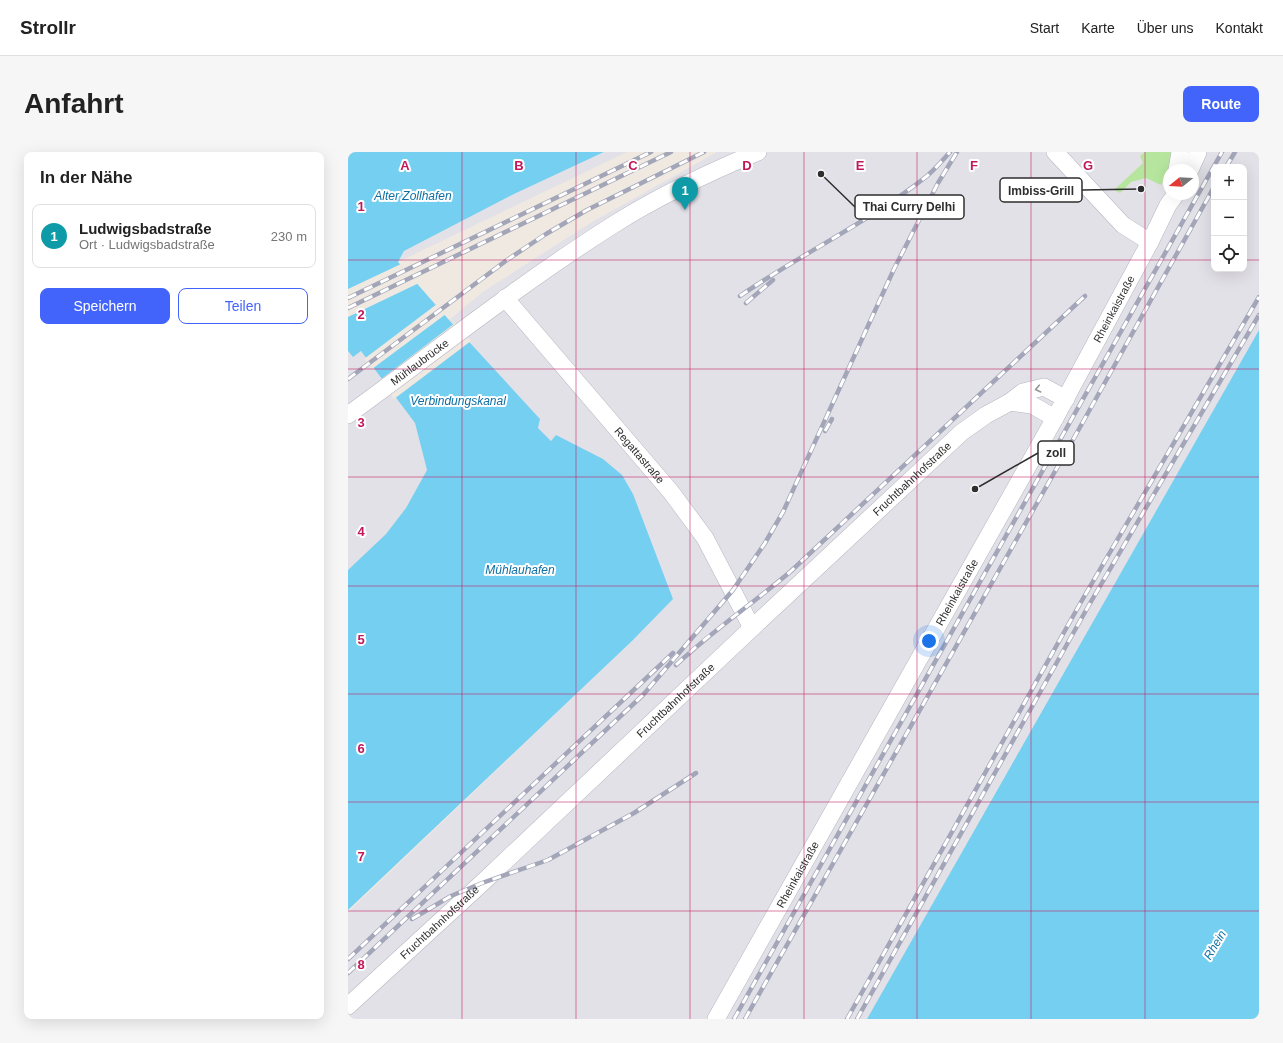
<!DOCTYPE html>
<html lang="de">
<head>
<meta charset="utf-8">
<style>
  body { margin:0; font-family:Helvetica,sans-serif; background:#f6f6f6; color:#222 }
  .controls { position:absolute; right:12px; top:12px; display:grid; overflow:hidden; border-radius:8px; box-shadow:0 4px 16px #0002 }
  .controls button { width:36px; height:36px; display:grid; place-items:center; padding:0; border:0; border-bottom:1px solid #e0e0e0; background:#fff; color:#222; font:20px sans-serif }
  .compass { position:absolute; left:815px; top:12px; width:36px; height:36px; border-radius:50%; background:#fff; box-shadow:0 4px 16px #0002; rotate:252deg }
  .you { position:absolute; left:581px; top:489px; width:14px; height:14px; margin:-10px; border:3px solid #fff; border-radius:50%; background:#1a73e8; box-shadow:0 0 0 6px #1a73e833 }
  .badge { display:grid; place-items:center; width:26px; height:26px; border-radius:50%; background:#4264fb; color:#fff; font-size:13px; font-weight:700 }
  .pin { position:absolute; translate:-50% -33px; filter:drop-shadow(0 1px 2px #0008) }
  .pin::after { content:''; position:absolute; top:21px; width:14px; height:12px; background:inherit; clip-path:polygon(0 0,100% 0,50% 100%) }
  .list { margin:0; padding:0; list-style:none }
  h2 { display:flex; justify-content:space-between; align-items:center; height:52px; margin:0; padding:0 16px; font-size:17px }
  h2 small { font-size:13px; font-weight:400; color:#767676 }
  .list li { display:grid; grid-template-columns:26px 1fr auto; gap:12px; align-items:center; box-sizing:border-box; height:64px; margin:0 8px 8px; padding:0 8px; border:1px solid #e0e0e0; border-radius:8px }
  .list b { display:block; font-size:15px; white-space:nowrap }
  .list p { margin:0; font-size:13px; white-space:nowrap; color:#767676 }
  .list em { font-size:13px; font-style:normal; color:#767676 }
  .actions { display:flex; gap:8px; padding:12px 16px }
  .actions a { flex:1; padding:9px 0; border:1px solid #4264fb; border-radius:8px; text-align:center; font-size:14px; color:#4264fb }
  .actions .main { background:#4264fb; color:#fff }
  .icon { flex:none; width:22px; height:22px; fill:none; stroke:currentColor; stroke-width:2; stroke-linecap:round; stroke-linejoin:round }
  .map { position:relative; flex:none; width:911px; height:867px; overflow:hidden; border-radius:8px }
  header { display:flex; align-items:center; gap:24px; box-sizing:border-box; height:56px; padding:0 20px; background:#fff; border-bottom:1px solid #e0e0e0 }
  header strong { font-size:19px }
  nav { display:flex; gap:22px; margin-inline-start:auto; font-size:14px }
  .intro { display:flex; align-items:center; justify-content:space-between; box-sizing:border-box; height:96px; padding:0 24px }
  h1 { margin:0; font-size:28px }
  .button { padding:10px 18px; border-radius:8px; background:#4264fb; color:#fff; font-size:14px; font-weight:700 }
  main { display:flex; gap:24px; padding:0 24px }
  aside { flex:1; background:#fff; border-radius:8px; box-shadow:0 4px 16px #0002 }
  .map>svg:first-child { display:block }
</style>
</head>
<body>
<header>
<strong>Strollr</strong>
<nav><a>Start</a><a>Karte</a><a>Über uns</a><a>Kontakt</a></nav>
</header>
<div class="intro"><h1>Anfahrt</h1><a class="button">Route</a></div>
<main>
<aside>
<h2>In der Nähe<small></small></h2>
<ul class="list">
<li><span class="badge" style="background:#0f9aa8">1</span><div><b>Ludwigsbadstraße</b><p>Ort · Ludwigsbadstraße</p></div><em>230 m</em></li>
</ul>
<div class="actions"><a class="main">Speichern</a><a>Teilen</a></div>
</aside>
<div class="map">
<svg width="911" height="867" viewBox="0 0 911 867">
  <rect width="100%" height="100%" fill="#efe9e1"/>
  <!-- industrial -->
  <g fill="#e3e1e8" fill-rule="evenodd">
    <path d="M256 0H279L50 110 56 99 166 42Z"/>
    <path d="M369 0H911V178L519 867H0V760L284 489 325 447 208 283 203 289 189 276 192 267 101 168 136 139 244 70ZM866 15H896V117H866ZM821 18H845V42H821Z"/>
    <path d="M0 199 5 205 13 199 67 271 79 318 58 356 38 382 0 418Z"/>
  </g>
  <!-- green -->
  <path fill="#b6e59e" d="M797 0H825L820 19 813 33 798 26 783 30 772 41 766 38 795 11 792 4Z"/>
  <!-- water -->
  <g fill="#75cff0">
    <path d="M0 0H256L166 42 56 99 50 110 101 168 192 267 190 276 203 289 208 283 255 307 274 323 285 342 325 447 284 489 0 758V418L38 382 58 356 79 318 67 271 13 199 5 205 0 199Z"/>
    <path d="M911 178V867H519Z"/>
  </g>
  <!-- pier -->
  <g fill="#efe9e1">
    <path d="M53 112 71 131 0 165V137Z"/>
    <path d="M89 152 98 162 24 217 16 207Z"/>
    <path d="M107 171 123 189 46 247 32 228Z"/>
  </g>
  <g fill="none" stroke-linecap="round" stroke-linejoin="round">
    <defs>
      <g id="street">
        <path d="M707 0 775 73 802 90"/>
        <path d="M829 18 832 0"/>
        <path d="M842 18 850 0"/>
        <path id="s1" d="M157 146 323 340 357 386 404 476"/>
        <path d="M662 250 684 253 707 266"/>
        <path id="s2" d="M0 263C88 199 173 131 265 73 309 45 362 20 410 0"/>
        <path id="s3" d="M0 854 134 731 404 476 614 280 638 263 662 250 675 240 696 235 718 247"/>
        <path id="s4" d="M368 867 707 266 802 90 820 53 828 42"/>
      </g>
    </defs>
    <!-- street casing -->
    <use href="#street" stroke="#b4b7c1" stroke-width="18"/>
    <!-- street -->
    <use href="#street" stroke="#fff" stroke-width="17"/>
    <defs>
      <g id="rail">
        <path d="M878 15 887 0"/>
        <path d="M392 144C453 102 521 70 579 24 587 17 595 8 602 0"/>
        <path d="M0 146 303 0"/>
        <path d="M398 151 425 128"/>
        <path d="M0 156 323 0"/>
        <path d="M0 227 159 108 198 82 239 58 356 0"/>
        <path d="M477 279 484 267"/>
        <path d="M328 513C364 479 404 452 442 420L737 144"/>
        <path d="M64 767 103 744 134 731 200 708 286 661 348 621"/>
        <path d="M0 807 325 501"/>
        <path d="M0 821 295 543 385 438 417 391 435 360 546 117 590 31 609 0"/>
        <path d="M386 867 874 0"/>
        <path d="M397 867 731 277 866 35"/>
        <path d="M499 867 733 450 911 145"/>
        <path d="M509 867 741 453 911 163"/>
      </g>
    </defs>
    <!-- rail casing -->
    <use href="#rail" stroke="#a3a6b8" stroke-width="4.5"/>
    <!-- rail -->
    <use href="#rail" stroke="#fff" stroke-width="3" stroke-dasharray="9" stroke-linecap="butt"/>
  </g>
  <!-- one-way arrows -->
  <defs><path id="oneway-chevron" d="M-2-3.5L2.5 0L-2 3.5" fill="none" stroke-width="1.6" stroke-linecap="round" stroke-linejoin="round"/></defs>
  <use stroke="#969696" href="#oneway-chevron" transform="translate(690 237) rotate(168)"/>
  <!-- grid -->
  <path fill="none" stroke="#c2185b" stroke-width="1" stroke-opacity="0.55" d="M114 0V867M228 0V867M342 0V867M456 0V867M569 0V867M683 0V867M797 0V867M0 108H866M896 108H911M0 217H911M0 325H911M0 434H911M0 542H911M0 650H911M0 759H911"/>
  <g text-anchor="middle" stroke-width="4" stroke-linejoin="round" paint-order="stroke">
    <!-- street labels -->
    <g font-size="11" fill="#2e2e2e" stroke="#fff">
      <text dy="4" stroke="none"><textPath href="#s4" startOffset="814">Rheinkaistraße</textPath></text>
      <text dy="4" stroke="none"><textPath href="#s2" startOffset="89">Mühlaubrücke</textPath></text>
      <text dy="4" stroke="none"><textPath href="#s1" startOffset="207">Regattastraße</textPath></text>
      <text dy="4" stroke="none"><textPath href="#s3" startOffset="772">Fruchtbahnhofstraße</textPath></text>
      <text dy="4" stroke="none"><textPath href="#s4" startOffset="490">Rheinkaistraße</textPath></text>
      <text dy="4" stroke="none"><textPath href="#s3" startOffset="448">Fruchtbahnhofstraße</textPath></text>
      <text dy="4" stroke="none"><textPath href="#s4" startOffset="166">Rheinkaistraße</textPath></text>
      <text dy="4" stroke="none"><textPath href="#s3" startOffset="124">Fruchtbahnhofstraße</textPath></text>
    </g>
    <!-- water labels -->
    <g font-size="12" font-style="italic" fill="#0d6fa3" stroke="#fff">
      <text x="65" y="48">Alter Zollhafen</text>
      <text x="110" y="253">Verbindungskanal</text>
      <text x="172" y="422">Mühlauhafen</text>
      <text transform="translate(867 793) rotate(-59)" y="4">Rhein</text>
    </g>
  </g>
  <g font-size="13" text-anchor="middle" font-weight="bold" fill="#c2185b" stroke="#fff" stroke-width="4" stroke-linejoin="round" paint-order="stroke">
    <text x="57" y="18">A</text>
    <text x="171" y="18">B</text>
    <text x="285" y="18">C</text>
    <text x="399" y="18">D</text>
    <text x="512" y="18">E</text>
    <text x="626" y="18">F</text>
    <text x="740" y="18">G</text>
    <text x="13" y="59">1</text>
    <text x="13" y="167">2</text>
    <text x="13" y="275">3</text>
    <text x="13" y="384">4</text>
    <text x="13" y="492">5</text>
    <text x="13" y="601">6</text>
    <text x="13" y="709">7</text>
    <text x="13" y="817">8</text>
  </g>
  <!-- callouts -->
  <path fill="none" stroke="#2e2e2e" stroke-width="1.5" d="M793 37L734 38M473 22L507 55M627 337L690 301"/>
  <g fill="#2e2e2e" stroke="#fff" stroke-width="1.5">
    <circle cx="793" cy="37" r="4"/>
    <circle cx="473" cy="22" r="4"/>
    <circle cx="627" cy="337" r="4"/>
  </g>
  <g fill="#fff" stroke="#2e2e2e" stroke-width="1.5">
    <rect x="652" y="26" width="82" height="24" rx="4"/>
    <rect x="507" y="43" width="109" height="24" rx="4"/>
    <rect x="690" y="289" width="36" height="24" rx="4"/>
  </g>
  <g font-size="12" text-anchor="middle" font-weight="bold" fill="#2e2e2e">
    <text x="693" y="43">Imbiss-Grill</text>
    <text x="561" y="59">Thai Curry Delhi</text>
    <text x="708" y="305">zoll</text>
  </g>
</svg>
<div class="controls">
<button>+</button>
<button>−</button>
<button><svg class="icon" aria-label="locate" viewBox="0 0 24 24"><circle cx="12" cy="12" r="6"/><path d="M12 2v4M12 18v4M2 12h4M18 12h4"/></svg></button>
</div>
<svg class="compass" viewBox="-18 -18 36 36"><path d="M0-13l5 13h-10z" fill="#e53935"/><path d="M0 13l5-13h-10z" fill="#767676"/></svg>
<div class="you"></div>
<div class="pin badge" style="left:337px;top:58px;background:#0f9aa8">1</div>
</div>
</main>
</body>
</html>
